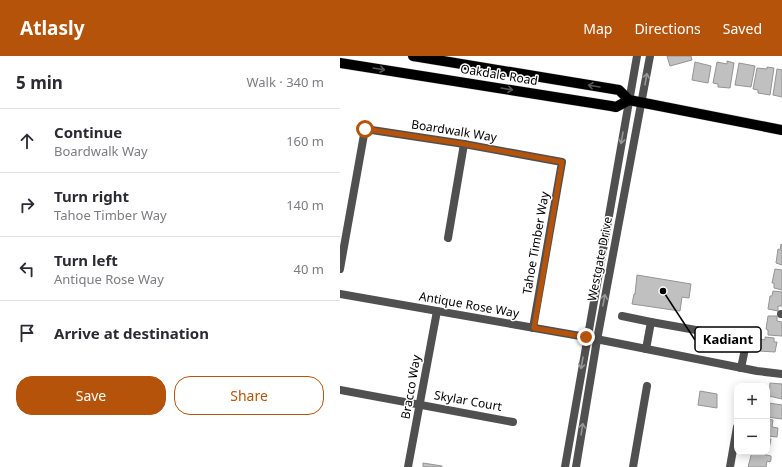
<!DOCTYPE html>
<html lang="en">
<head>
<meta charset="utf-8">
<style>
  body { margin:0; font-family:"Noto Sans",sans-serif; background:#f7f7f7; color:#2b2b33 }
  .controls { position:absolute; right:12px; bottom:12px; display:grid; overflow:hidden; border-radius:8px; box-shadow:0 2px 10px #0003 }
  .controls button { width:36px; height:36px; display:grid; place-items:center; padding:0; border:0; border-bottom:1px solid #e1e1e2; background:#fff; color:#2b2b33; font:20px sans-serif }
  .stop { position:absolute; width:12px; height:12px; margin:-9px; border:3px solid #b45309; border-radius:50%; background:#fff }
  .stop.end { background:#b45309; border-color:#fff; box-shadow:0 1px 4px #0008 }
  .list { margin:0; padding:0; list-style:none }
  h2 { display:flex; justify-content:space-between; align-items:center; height:52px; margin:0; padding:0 16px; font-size:17px }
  h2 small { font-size:13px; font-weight:400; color:#7c7c81 }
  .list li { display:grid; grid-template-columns:26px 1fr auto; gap:12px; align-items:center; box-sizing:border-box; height:64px; padding:0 16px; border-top:1px solid #e1e1e2 }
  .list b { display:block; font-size:15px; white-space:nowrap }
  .list p { margin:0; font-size:13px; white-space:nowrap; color:#7c7c81 }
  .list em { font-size:13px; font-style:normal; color:#7c7c81 }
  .actions { display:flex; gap:8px; padding:12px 16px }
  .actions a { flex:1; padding:9px 0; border:1px solid #b45309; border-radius:16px; text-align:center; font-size:14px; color:#b45309 }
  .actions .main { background:#b45309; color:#fff }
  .icon { flex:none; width:22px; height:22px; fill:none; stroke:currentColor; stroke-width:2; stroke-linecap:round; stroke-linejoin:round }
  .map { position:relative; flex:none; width:442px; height:411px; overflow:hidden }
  header { display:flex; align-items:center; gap:24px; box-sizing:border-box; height:56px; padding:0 20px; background:#b45309; color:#fff }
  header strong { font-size:19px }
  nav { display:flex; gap:22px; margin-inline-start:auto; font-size:14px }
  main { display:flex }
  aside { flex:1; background:#fff }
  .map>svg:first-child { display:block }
</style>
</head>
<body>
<header>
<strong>Atlasly</strong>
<nav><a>Map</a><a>Directions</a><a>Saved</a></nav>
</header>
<main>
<aside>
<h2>5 min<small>Walk · 340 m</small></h2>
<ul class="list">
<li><svg class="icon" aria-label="ahead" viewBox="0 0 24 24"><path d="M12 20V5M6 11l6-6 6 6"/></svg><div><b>Continue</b><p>Boardwalk Way</p></div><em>160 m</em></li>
<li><svg class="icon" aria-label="right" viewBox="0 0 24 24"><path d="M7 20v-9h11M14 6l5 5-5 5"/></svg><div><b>Turn right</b><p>Tahoe Timber Way</p></div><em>140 m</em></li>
<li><svg class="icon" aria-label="left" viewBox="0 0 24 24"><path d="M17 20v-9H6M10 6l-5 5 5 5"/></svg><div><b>Turn left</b><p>Antique Rose Way</p></div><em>40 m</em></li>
<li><svg class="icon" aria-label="arrive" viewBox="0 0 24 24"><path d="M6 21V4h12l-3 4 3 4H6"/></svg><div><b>Arrive at destination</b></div></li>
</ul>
<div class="actions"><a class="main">Save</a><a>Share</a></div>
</aside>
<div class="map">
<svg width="442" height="411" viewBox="0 0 442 411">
  <rect width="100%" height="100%" fill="#fff"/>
  <!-- building -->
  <g fill="#c0c0c0" stroke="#949494">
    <path d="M327 0H351L352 4 330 10Z"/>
    <path d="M387 5 394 7 390 32 378 31V28L373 27 377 6 387 8Z"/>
    <path d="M355 6 371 10 368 27 352 24Z"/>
    <path d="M399 7 415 10 411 31 395 29Z"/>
    <path d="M427 11 434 12 430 39 418 37V34L413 33 417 12 427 13Z"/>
    <path d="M437 13 442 14V41L433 39Z"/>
    <path d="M441 188 442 189V209L436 207 438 193 440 194Z"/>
    <path d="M435 213 442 214V234L434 232V227H432Z"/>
    <path d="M297 219 351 228 349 242 342 241 340 255 292 248 294 238H295Z"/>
    <path d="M433 235 442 236V250H438V255L428 253 430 240H432Z"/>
    <path d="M428 260H437V265L442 266V280L428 279V274L426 273Z"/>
    <path d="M425 281 434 282V286H437L435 296 419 295 421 283 425 284Z"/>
    <path d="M430 327 442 328V343L429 340Z"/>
    <path d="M360 335 377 338V352L358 349Z"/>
    <path d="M429 347 442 349V363L427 361Z"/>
    <path d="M427 363 433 364 432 371 438 372 437 381 428 380 429 372H427Z"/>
    <path d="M427 382 431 383 429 393 427 392Z"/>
    <path d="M412 396 431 400V404L430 406 427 405 426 411H408Z"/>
    <path d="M83 407 102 410V411H83Z"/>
  </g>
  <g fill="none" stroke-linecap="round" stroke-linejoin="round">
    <defs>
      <g id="major">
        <path d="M73 0 279 34 289 44 442 74"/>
        <path d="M0 7 271 50 276 51 289 44"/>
      </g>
    </defs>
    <!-- major casing -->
    <use href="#major" stroke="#dbdbdb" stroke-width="11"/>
    <!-- minor -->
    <g stroke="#505050" stroke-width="8">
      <path d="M108 182 124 88"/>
      <path d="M0 213 25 73 124 88 222 106 193 272"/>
      <path d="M0 238 246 281 417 315 442 318"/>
      <path d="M441 258H442"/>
      <path d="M282 260 311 266 306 293"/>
      <path d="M311 266 395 281 404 284 406 288 401 312"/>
      <path d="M0 334 173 366"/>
      <path d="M68 411 97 255"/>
      <path d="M225 411 297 0"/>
      <path d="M236 411 257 284 310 0"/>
      <path d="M293 411 307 330"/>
      <path d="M390 411 397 371"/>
    </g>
    <!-- major -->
    <use href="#major" stroke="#000" stroke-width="10"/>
  </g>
  <!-- one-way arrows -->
  <defs><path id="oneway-shaft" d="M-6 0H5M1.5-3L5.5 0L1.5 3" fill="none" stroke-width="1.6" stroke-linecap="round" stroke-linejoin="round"/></defs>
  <g stroke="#595959">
    <use href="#oneway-shaft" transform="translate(39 13) rotate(9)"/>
    <use href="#oneway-shaft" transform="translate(254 30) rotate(-171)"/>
    <use href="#oneway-shaft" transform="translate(167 33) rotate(9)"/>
  </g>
  <g stroke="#969696">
    <use href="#oneway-shaft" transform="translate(306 23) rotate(-80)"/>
    <use href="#oneway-shaft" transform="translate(282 82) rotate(100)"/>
    <use href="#oneway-shaft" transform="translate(264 244) rotate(-79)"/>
    <use href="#oneway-shaft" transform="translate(242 307) rotate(100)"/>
    <use href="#oneway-shaft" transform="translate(242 373) rotate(-81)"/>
  </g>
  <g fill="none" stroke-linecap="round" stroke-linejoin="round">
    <!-- route -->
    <path stroke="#b45309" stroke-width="5" d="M25 73 124 88 222 106 194 272 246 281"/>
  </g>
  <g text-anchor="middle" stroke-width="3" stroke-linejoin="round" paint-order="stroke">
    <!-- street labels -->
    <g font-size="12" fill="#000" stroke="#fff">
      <text transform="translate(159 19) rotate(9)" y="4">Oakdale Road</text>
      <text transform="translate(114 75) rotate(9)" y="4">Boardwalk Way</text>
      <text transform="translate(196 187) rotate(-80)" y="4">Tahoe Timber Way</text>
      <text transform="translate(260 203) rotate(-79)" y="4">Westgate Drive</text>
      <text transform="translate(129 249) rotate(10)" y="4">Antique Rose Way</text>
      <text transform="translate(71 331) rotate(-80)" y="4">Bracco Way</text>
      <text transform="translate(128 345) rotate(10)" y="4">Skylar Court</text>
    </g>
  </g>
  <!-- callouts -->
  <path fill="none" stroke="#000" stroke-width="1.5" d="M323 235L355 284"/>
  <circle fill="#000" stroke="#fff" stroke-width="1.5" cx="323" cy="235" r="4"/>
  <rect fill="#fff" stroke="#000" stroke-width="1.5" x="355" y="271" width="66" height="25" rx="4"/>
  <g font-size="13" text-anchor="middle" font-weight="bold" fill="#000">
    <text x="388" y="288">Kadiant</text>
  </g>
</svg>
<div class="controls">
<button>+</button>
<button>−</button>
</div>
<div class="stop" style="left:25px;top:73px"></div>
<div class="stop end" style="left:246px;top:281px"></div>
</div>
</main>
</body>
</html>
